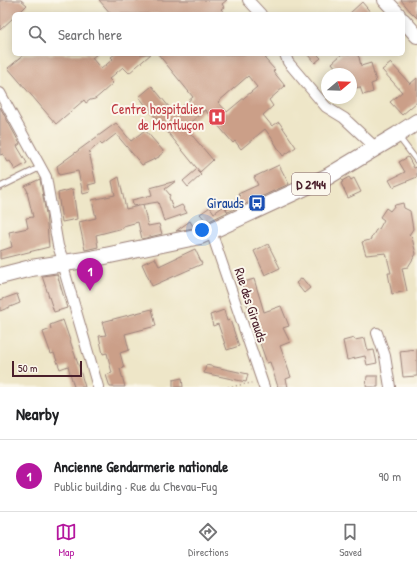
<!DOCTYPE html>
<html lang="en">
<head>
<meta charset="utf-8">
<style>
  body { margin:0; font-family:"Patrick Hand",sans-serif; background:#f6f6f6; color:#202124 }
  .compass { position:absolute; left:321px; top:68px; width:36px; height:36px; border-radius:50%; background:#fff; box-shadow:0 2px 10px #0003; rotate:71deg }
  .scale { position:absolute; left:12px; bottom:10px; width:70px; box-sizing:border-box; padding-left:4px; border:2px solid #4a1f2b; border-top:0; font-size:11px; line-height:14px; white-space:nowrap; color:#4a1f2b; -webkit-text-stroke:3px #fbf7ec; paint-order:stroke }
  .you { position:absolute; left:202px; top:230px; width:14px; height:14px; margin:-10px; border:3px solid #fff; border-radius:50%; background:#1a73e8; box-shadow:0 0 0 6px #1a73e833 }
  .badge { display:grid; place-items:center; width:26px; height:26px; border-radius:50%; background:#b5179e; color:#fff; font-size:13px; font-weight:700 }
  .pin { position:absolute; translate:-50% -33px; filter:drop-shadow(0 1px 2px #0008) }
  .pin::after { content:''; position:absolute; top:21px; width:14px; height:12px; background:inherit; clip-path:polygon(0 0,100% 0,50% 100%) }
  .list { margin:0; padding:0; list-style:none }
  h2 { display:flex; justify-content:space-between; align-items:center; height:52px; margin:0; padding:0 16px; font-size:17px }
  h2 small { font-size:13px; font-weight:400; color:#757577 }
  .list li { display:grid; grid-template-columns:26px 1fr auto; gap:12px; align-items:center; box-sizing:border-box; height:72px; padding:0 16px; border-top:1px solid #e0e0e0 }
  .list b { display:block; font-size:15px; white-space:nowrap }
  .list p { margin:0; font-size:13px; white-space:nowrap; color:#757577 }
  .list em { font-size:13px; font-style:normal; color:#757577 }
  .icon { flex:none; width:22px; height:22px; fill:none; stroke:currentColor; stroke-width:2; stroke-linecap:round; stroke-linejoin:round }
  .map { position:relative; flex:none; width:417px; height:387px; overflow:hidden }
  .search { position:absolute; background:#fff; box-shadow:0 2px 10px #0003; left:12px; right:12px; top:12px; height:44px; display:flex; align-items:center; gap:10px; box-sizing:border-box; padding:0 14px; border-radius:6px; color:#757577; font-size:15px }
  .sheet { height:124px; background:#fff }
  nav { display:flex; justify-content:space-around; align-items:center; box-sizing:border-box; height:56px; border-top:1px solid #e0e0e0; background:#fff; font-size:11px; color:#757577 }
  nav a { display:grid; justify-items:center; gap:2px }
  nav .on { color:#b5179e }
  .map>svg:first-child { display:block }
</style>
</head>
<body>
<div class="map">
<svg width="417" height="387" viewBox="0 0 417 387">
  <rect width="100%" height="100%" fill="#fbf7ec"/>
  <filter id="ink" filterUnits="userSpaceOnUse"><feTurbulence type="fractalNoise" baseFrequency=".025" numOctaves="2"/><feDisplacementMap in="SourceGraphic" scale="8" xChannelSelector="R" yChannelSelector="G"/><feConvolveMatrix kernelMatrix="1 2 1 2 8 2 1 2 1" color-interpolation-filters="sRGB"/></filter>
  <filter id="wash" filterUnits="userSpaceOnUse"><feTurbulence type="fractalNoise" baseFrequency=".012" numOctaves="4" result="noise"/><feDisplacementMap in="SourceGraphic" scale="16" xChannelSelector="R" yChannelSelector="G"/><feGaussianBlur stdDeviation="0.9" result="paint"/><feColorMatrix in="noise" values="0 0 0 0 0 0 0 0 0 0 0 0 0 0 0 0 0 1.4 0 .05"/><feComposite in="paint" operator="in"/></filter>
  <g filter="url(#wash)">
    <rect width="100%" height="100%" fill="#eee6c8"/>
    <g id="blocks">
      <!-- building -->
      <g fill="#cb9f88" fill-rule="evenodd">
        <path d="M0 0H21L27 5 18 14H14V17L0 30Z"/>
        <path d="M99 0H227L222 4 224 7 221 9 225 14H111Z"/>
        <path d="M401 0H417V18L410 11Z"/>
        <path d="M362 2 372 14H349Z"/>
        <path d="M25 54H97L92 58 101 69 113 59 111 57 115 54H151L129 73 123 67 109 79 113 83 101 94 95 99 90 100 86 103 84 100 56 124 8 68Z"/>
        <path d="M158 54H271L265 59 275 70 273 71 285 86 269 100 273 106 263 115 272 126 279 122 296 147 283 156 271 137 265 129 241 149 235 141 233 143 205 110 185 127 213 160 200 172 139 97 152 86 174 113 193 97ZM248 76 257 87 227 112 218 102Z"/>
        <path d="M307 54H317L321 58 315 63Z"/>
        <path d="M342 54H356L359 57 361 66 371 63 376 82 371 84 373 92 363 95 360 87 351 89V74H341L332 63Z"/>
        <path d="M391 63 410 84 417 78V102L402 115 390 102 402 92 382 70Z"/>
        <path d="M0 107 20 144 17 146 27 163 15 170 10 161 8 162 3 154 0 155Z"/>
        <path d="M116 123 131 141 145 130 164 152 159 156V157L142 165 116 134 102 145 100 143 89 152 96 183 88 185 90 192 83 194 78 171 59 175 57 166Z"/>
        <path d="M408 157 414 168 417 167V177L393 187 389 180 405 172 399 162Z"/>
        <path d="M279 165 289 184 228 212 226 209 240 196 238 194 258 185 254 177Z"/>
        <path d="M196 170 201 175 188 187 183 181Z"/>
        <path d="M119 177 126 209 143 205 148 226 159 224 162 234 142 239 138 222 123 226V228L96 235 98 247 85 250 79 222 96 218 92 200 115 195 112 181Z"/>
        <path d="M349 177 351 180 354 178 361 192 348 198 341 183 343 182 342 181Z"/>
        <path d="M40 179 46 214 49 247 0 259V251L12 247 9 232 28 228 26 218 33 217 27 192H28L25 186Z"/>
        <path d="M176 181 165 189 170 195 169 197 173 209 182 205 187 213 164 221 158 202 133 206 132 200 152 195 150 188Z"/>
        <path d="M73 189 77 219 62 222 58 193Z"/>
        <path d="M403 203 404 208 410 211 413 229 409 235 412 238 416 254 408 267 402 268 407 291 392 294 388 273H391L386 253 366 255 362 242 370 240 376 230 379 229 384 220 380 217 386 208 390 211 395 205Z"/>
        <path d="M224 206 228 212 207 222 200 214 210 207 214 213Z"/>
        <path d="M190 221 194 228 176 231Z"/>
        <path d="M268 244 280 268 265 275 254 251Z"/>
        <path d="M195 249 202 264 152 286 142 264 155 258 159 266Z"/>
        <path d="M57 274 67 308 54 312 42 276Z"/>
        <path d="M302 278 310 288 304 293 296 283Z"/>
        <path d="M254 279 264 312 281 306 289 326 283 328 290 342 280 346 291 377 286 379 288 387H278L270 362 267 363 256 332 258 331 251 311H250L245 300 247 299 241 283Z"/>
        <path d="M17 294 20 303 0 311V300Z"/>
        <path d="M152 309 156 326 125 334 129 350 120 353 124 368 120 369 125 387H110L106 375 112 373 107 353 103 354 99 336 106 335 102 322Z"/>
        <path d="M224 310 227 321 230 320 239 346 227 350 218 324 213 326 210 315Z"/>
        <path d="M63 320 79 367 85 387H74L68 366 60 369 54 353 51 354 43 332 51 329 50 325Z"/>
        <path d="M354 338 355 340 365 338 368 351 374 350 377 363 367 365 365 356 347 360 343 341Z"/>
        <path d="M417 349V376L403 377 400 351Z"/>
        <path d="M206 365 248 374 246 382 204 373Z"/>
        <path d="M367 376H378V387H366Z"/>
        <path d="M182 378 183 387H173V380Z"/>
      </g>
    </g>
  </g>
  <g filter="url(#ink)">
    <use href="#blocks" fill-opacity="0" stroke="#9c827a" stroke-width="1"/>
    <g fill="none" stroke-linecap="round" stroke-linejoin="round">
      <defs>
        <g id="lane">
          <path d="M398 136 417 161"/>
          <path d="M0 187 41 167"/>
        </g>
        <g id="street">
          <path d="M248 0 261 14"/>
          <path d="M285 54 288 62 326 107 344 118 376 148"/>
          <path d="M0 93 46 177 58 246 64 263V270L98 387"/>
          <path d="M211 231 264 387"/>
          <path d="M377 333 385 356 390 387"/>
        </g>
        <g id="secondary">
          <path d="M385 0 398 14"/>
          <path d="M403 20 417 36"/>
        </g>
        <path id="primary" d="M0 276 31 268 91 259 200 236 327 177 397 135 417 122"/>
      </defs>
      <!-- lane casing -->
      <use href="#lane" stroke="#9c827a" stroke-width="7"/>
      <!-- street casing -->
      <use href="#street" stroke="#9c827a" stroke-width="12"/>
      <!-- secondary casing -->
      <use href="#secondary" stroke="#9c827a" stroke-width="16"/>
      <!-- primary casing -->
      <use href="#primary" stroke="#9c827a" stroke-width="18"/>
      <!-- path -->
      <path stroke="#9c827a" stroke-width="1.5" stroke-dasharray="1 3" stroke-linecap="butt" d="M228 387 252 383"/>
      <!-- lane -->
      <use href="#lane" stroke="#fff" stroke-width="5"/>
      <!-- street -->
      <use href="#street" stroke="#fff" stroke-width="10"/>
      <!-- secondary -->
      <use href="#secondary" stroke="#fff" stroke-width="14"/>
      <!-- primary -->
      <use href="#primary" stroke="#fff" stroke-width="16"/>
    </g>
  </g>
  <!-- icons -->
  <defs>
    <symbol id="hospital-square" viewBox="-11 -11 22 22"><rect x="-9" y="-9" width="18" height="18" rx="4" fill="#e0444e" stroke="#fbf7ec"/><path d="M-5-5h3v3.5h4V-5h3V5h-3V1.5h-4V5h-3Z" fill="#fff"/></symbol>
    <symbol id="bus-square" viewBox="-11 -11 22 22"><rect x="-9" y="-9" width="18" height="18" rx="4" fill="#1a4fb4" stroke="#fbf7ec"/><path d="M-5-6H5V4H4V6H2V4H-2V6H-4V4H-5ZM-3.5-4V0h7V-4ZM-3.5 1.2v1.5H-2V1.2ZM2 1.2v1.5H3.5V1.2Z" fill="#fff"/></symbol>
  </defs>
  <g fill-rule="evenodd">
    <use href="#hospital-square" x="207" y="107" width="20" height="20"/>
    <use href="#bus-square" x="247" y="193" width="20" height="20"/>
  </g>
  <g text-anchor="middle" stroke-width="4" stroke-linejoin="round" paint-order="stroke">
    <!-- shield labels -->
    <rect fill="#fbf7ec" stroke="#7f6065" stroke-width="1" x="292" y="173" width="38" height="22" rx="3"/>
    <g font-size="13" font-weight="bold" fill="#4a1f2b">
      <text x="311" y="189">D 2144</text>
    </g>
    <!-- health labels -->
    <g font-size="14" fill="#be3a42" stroke="#fbf7ec" text-anchor="end">
      <text x="204" y="114">Centre hospitalier<tspan x="204" dy="16">de Montluçon</tspan></text>
    </g>
    <!-- transit labels -->
    <g font-size="14" fill="#164399" stroke="#fbf7ec" text-anchor="end">
      <text x="244" y="208">Girauds</text>
    </g>
    <!-- street labels -->
    <g font-size="14" fill="#4a1f2b" stroke="#fbf7ec">
      <text transform="translate(251 305) rotate(72)" y="5">Rue des Girauds</text>
    </g>
  </g>
</svg>
<svg class="compass" viewBox="-18 -18 36 36"><path d="M0-13l5 13h-10z" fill="#e53935"/><path d="M0 13l5-13h-10z" fill="#757577"/></svg>
<div class="scale">50 m</div>
<div class="you"></div>
<div class="pin badge" style="left:90px;top:291px">1</div>
<div class="search"><svg class="icon" aria-label="search" viewBox="0 0 24 24"><circle cx="10" cy="10" r="6"/><path d="M15 15l6 6"/></svg>Search here</div>
</div>
<section class="sheet">
<h2>Nearby<small></small></h2>
<ul class="list">
<li><span class="badge">1</span><div><b>Ancienne Gendarmerie nationale</b><p>Public building · Rue du Chevau-Fug</p></div><em>90 m</em></li>
</ul>
</section>
<nav>
<a class="on"><svg class="icon" aria-label="map" viewBox="0 0 24 24"><path d="M3 6l6-2 6 2 6-2v14l-6 2-6-2-6 2zM9 4v14M15 6v14"/></svg>Map</a>
<a><svg class="icon" aria-label="directions" viewBox="0 0 24 24"><path d="M12 3l9 9-9 9-9-9zM9 14v-3h6M13 9l2 2-2 2"/></svg>Directions</a>
<a><svg class="icon" aria-label="saved" viewBox="0 0 24 24"><path d="M7 4h10v16l-5-4-5 4z"/></svg>Saved</a>
</nav>
</body>
</html>
